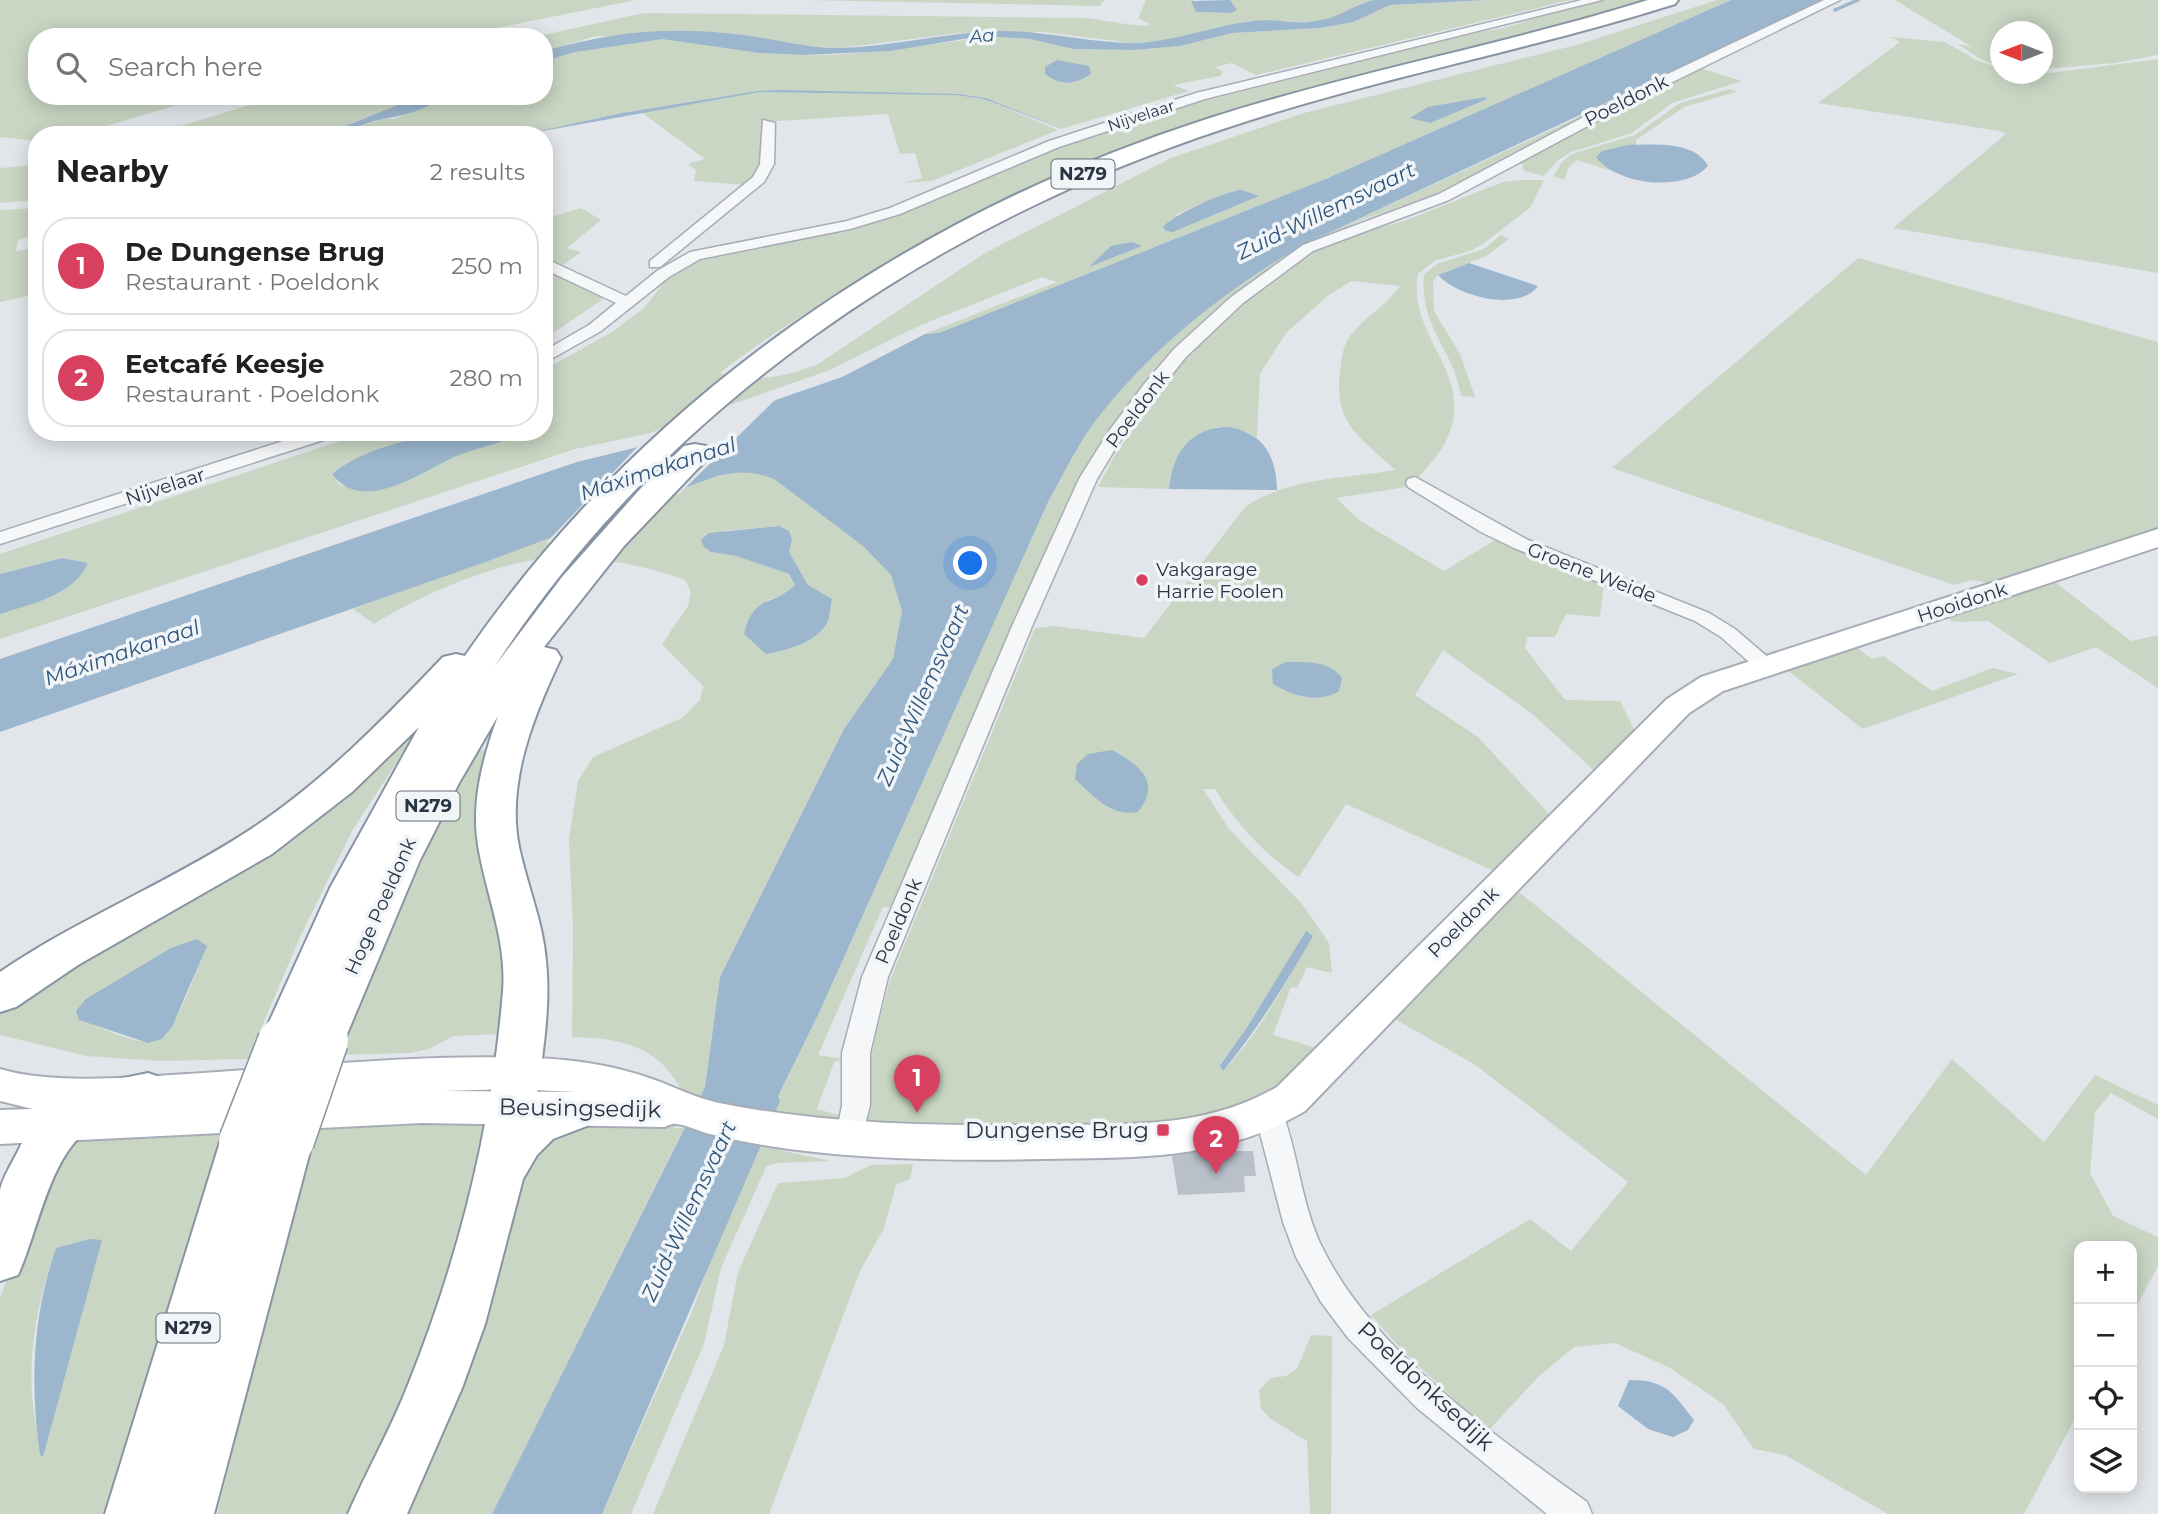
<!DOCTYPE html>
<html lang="en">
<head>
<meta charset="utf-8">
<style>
  body { margin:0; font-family:Montserrat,sans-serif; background:#f2f2f2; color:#202124 }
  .controls { position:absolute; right:21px; bottom:21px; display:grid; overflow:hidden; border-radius:14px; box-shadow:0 4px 18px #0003 }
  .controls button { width:63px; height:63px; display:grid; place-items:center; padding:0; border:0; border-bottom:2px solid #e0e0e0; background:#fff; color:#202124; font:35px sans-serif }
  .compass { position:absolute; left:1990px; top:21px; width:63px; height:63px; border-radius:50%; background:#fff; box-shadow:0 4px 18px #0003; rotate:270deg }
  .you { position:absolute; left:971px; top:564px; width:24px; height:24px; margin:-18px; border:5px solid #fff; border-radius:50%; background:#1a73e8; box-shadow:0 0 0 10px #1a73e833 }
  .badge { display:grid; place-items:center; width:46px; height:46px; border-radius:50%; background:#d84060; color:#fff; font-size:23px; font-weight:700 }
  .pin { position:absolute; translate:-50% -58px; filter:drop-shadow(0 2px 4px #0008) }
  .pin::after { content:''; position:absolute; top:37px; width:24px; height:21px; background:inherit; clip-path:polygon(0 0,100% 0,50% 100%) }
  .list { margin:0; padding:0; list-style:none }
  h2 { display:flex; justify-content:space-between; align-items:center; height:91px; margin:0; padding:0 28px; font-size:30px }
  h2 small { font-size:23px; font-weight:400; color:#757577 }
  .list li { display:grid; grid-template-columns:46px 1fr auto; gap:21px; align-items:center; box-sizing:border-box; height:98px; margin:0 14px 14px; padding:0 14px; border:2px solid #e0e0e0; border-radius:28px }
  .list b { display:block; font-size:26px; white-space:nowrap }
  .list p { margin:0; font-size:23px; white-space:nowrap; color:#757577 }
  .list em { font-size:23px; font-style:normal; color:#757577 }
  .icon { flex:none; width:38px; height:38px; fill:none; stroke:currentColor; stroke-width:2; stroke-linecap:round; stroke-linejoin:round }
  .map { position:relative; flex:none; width:2158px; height:1514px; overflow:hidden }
  .search { position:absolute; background:#fff; box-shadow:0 4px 18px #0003; left:28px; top:28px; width:525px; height:77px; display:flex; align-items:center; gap:18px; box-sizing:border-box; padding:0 24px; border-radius:28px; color:#757577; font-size:26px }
  .panel { position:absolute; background:#fff; box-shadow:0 4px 18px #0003; left:28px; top:126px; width:525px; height:315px; border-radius:28px }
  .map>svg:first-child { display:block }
</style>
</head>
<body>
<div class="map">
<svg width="2158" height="1514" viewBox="0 0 2158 1514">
  <rect width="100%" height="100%" fill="#e2e6eb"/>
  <!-- green -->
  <g fill="#c9d6c3" fill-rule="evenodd">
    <path d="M0 0H636L452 37H37V96H208L76 135H37V141L0 137Z"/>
    <path d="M805 0H1104L1100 6Z"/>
    <path d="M1146 0H1193L1196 12 1231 13 1236 10 1230 0H1374L1362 3 1343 16 1315 22 1249 21 1169 40 1131 43 1043 32 958 33 842 48 596 36 544 51V37H534L644 13 1084 18C1101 19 1138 28 1151 25L1138 18Z"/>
    <path d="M1487 0H1571L1256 75 1232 63 1215 67 1223 72 1220 76 1173 85 1189 91 1061 129 986 98 951 94 984 99 1058 130 932 181 902 183 922 178 915 153 900 154 888 114 765 122 760 164 747 185 694 181 696 170 688 164 705 159 641 112 761 91 622 113 521 135H335L382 119H395L441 96H544V61C582 50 625 38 665 39 711 40 756 54 803 55 868 57 934 41 999 37L1030 39 1073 49 1134 50 1180 46 1232 33 1320 28 1353 22 1390 5Z"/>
    <path d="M1598 0H1646C1534 39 1417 57 1303 89 1138 136 984 203 838 293 798 319 757 343 720 373 755 382 784 378 818 364L985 253 1171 158 1304 113 1580 44 1717 0H1731L1328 178 939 333 925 334 1057 282 1042 277 921 325 830 370 647 434 575 449 0 639V614L50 597 88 563 62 558 0 574V554L367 432H441L387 446 332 474 340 485 362 491 477 448 506 440 511 432H544V370L612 332 644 308 673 271 686 263 746 246 853 228 1105 130 1201 102 1460 36 1503 28ZM1232 191 1258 196 1173 232 1177 214Z"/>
    <path d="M1895 0H2158V55L2115 63 2043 69 2042 32H2000V66L1980 59 1958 44 1972 47Z"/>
    <path d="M1777 25 1529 144 1440 194 1361 220 1305 248 1264 274 1111 434 893 908 883 907 818 1055 843 1059 834 1062 817 1109 845 1117 840 1122 770 1119 780 1101 778 1096 819 1013 1048 502C1062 477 1075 450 1091 427 1148 351 1220 294 1301 246Z"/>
    <path d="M1891 37 1945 42 1978 61 2000 68V74H2042L2158 59V273L1893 228 2006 134 2000 131 1818 103 1900 42Z"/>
    <path d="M1696 67 1742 81 1672 103 1632 133 1571 152 1558 160 1544 176 1524 171 1520 157Z"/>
    <path d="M1730 89 1736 92 1684 107 1636 140V145L1602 151 1601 163 1615 172 1577 160 1569 167 1564 180 1553 176 1562 162 1572 154 1635 135 1680 103Z"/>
    <path d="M279 96H420L323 135H151Z"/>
    <path d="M37 165V200L0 203V168Z"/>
    <path d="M1520 180H1544L1530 208 1484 243 1470 251 1434 261 1418 274C1406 338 1480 376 1445 443 1438 456 1427 467 1418 478L1426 484 1336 498 1359 520 1444 571 1497 539 1604 584 1600 617 1566 614 1555 637H1527L1525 648 1565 700 1620 701 1638 737 1597 773 1530 712 1443 650 1415 695 1478 737 1553 818 1496 872 1346 804 1299 877C1264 855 1237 824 1215 789H1203L1229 829 1302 904 1329 943 1332 973 1307 967 1297 988 1291 987 1273 1035 1320 1049 1278 1092 1218 1119 1144 1129 866 1128 871 1053 890 980 1035 628 1055 626 1144 638 1245 507C1289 477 1344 479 1395 470 1362 438 1333 425 1340 372 1342 359 1342 347 1350 336 1364 317 1387 306 1400 286L1352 281 1330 294 1286 333 1260 374 1257 438 1249 433 1216 427 1170 476 1169 489 1098 487 1115 455 1167 380 1200 344 1264 284 1307 252 1362 232 1404 221 1503 182ZM1307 932 1312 936C1286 982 1260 1033 1223 1071L1220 1064 1246 1029Z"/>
    <path d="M37 208V234L18 240 16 251 37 248V294L0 302V210Z"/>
    <path d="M581 208 601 220 567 248 581 252 562 266 544 258V219Z"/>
    <path d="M1501 235 1509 239 1486 256 1438 275 1433 282 1434 311 1460 354 1475 397 1461 396C1453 347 1419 328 1424 274L1439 263 1484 249Z"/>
    <path d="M1858 258 2158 342V530L1989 583 1972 580 1954 585 1612 468Z"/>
    <path d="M544 266 600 294 602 300 544 339Z"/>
    <path d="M737 471 758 473 774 479 863 546 891 575 902 611 893 659 844 729 720 977 705 1087 697 1102C679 1092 675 1075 660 1062 635 1040 603 1038 572 1037L573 928 569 839 578 781 593 757 682 718 700 700 703 686 662 644 688 606 691 592 685 580C643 564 588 555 543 559 492 564 417 597 374 624L353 609 717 476ZM779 526 789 531 792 539 789 552 808 585 831 599 764 601 786 594 795 585 789 574 736 556 711 552 722 531Z"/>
    <path d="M2055 582 2131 641 2158 635V688L2096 647 2050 663 1988 621 1954 622 1946 617Z"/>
    <path d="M1856 647 1872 659 1883 656 1932 691 1992 668 2018 674 1863 729 1787 670Z"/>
    <path d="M441 694 352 831 300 937 248 1059 159 1061 87 1056 0 1035V1000L130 917ZM206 946C197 968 174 1045 147 1042 125 1040 101 1027 80 1020L76 1011Z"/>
    <path d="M474 750H487L510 988 504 1034 453 1036 429 1049 410 1053 339 1055 433 836Z"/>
    <path d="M1519 892 1866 1175 1952 1059 2044 1142 2095 1075 2158 1105V1119L2111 1093 2095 1112 2090 1173 2113 1216 2158 1237V1266L2132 1315V1246H2079V1411L2024 1514H1888L1785 1455 1754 1449 1723 1404 1670 1368 1615 1343 1574 1347 1539 1376 1488 1431 1402 1350 1371 1315 1530 1219 1571 1251 1628 1182 1474 1064 1393 1018Z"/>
    <path d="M500 1115 440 1326 354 1514H217L309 1143 318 1120Z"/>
    <path d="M677 1118 675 1128H684L492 1514H399L527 1149 555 1123Z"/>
    <path d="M227 1128 202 1200 166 1337 112 1514H0V1299L41 1179 67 1133ZM101 1240V1241L43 1456C39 1438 34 1420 33 1403 27 1352 39 1296 56 1248Z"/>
    <path d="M763 1138 776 1143 783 1151 831 1161 776 1163 766 1167 721 1268 704 1344 631 1514H602L694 1307 713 1252Z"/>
    <path d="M913 1164 910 1179 896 1185 884 1228 860 1271 769 1514H653L724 1345 738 1272 778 1183 844 1178 871 1165Z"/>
    <path d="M1311 1335 1332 1336 1331 1514H1310L1307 1441 1272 1420 1261 1409 1259 1390 1271 1378 1286 1376 1297 1369Z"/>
  </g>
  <!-- water -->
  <g fill="#9bb6cd">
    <path d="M1230 0 1237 10 1231 13 1196 12 1191 1Z"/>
    <path d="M1374 0H1487L1390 5 1353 22 1320 28 1232 33 1180 46 1134 50 1073 49 1030 39 999 37 963 39 890 51 804 55 760 53 662 39 576 52 544 61V51C614 31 671 26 743 35 777 39 808 49 843 48 894 46 944 33 996 31 1042 30 1087 43 1133 43 1174 42 1212 26 1253 21 1274 18 1294 25 1316 21 1341 18 1354 4 1374 0Z"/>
    <path d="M1731 0H1825L1301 246C1220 294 1148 351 1091 427 1075 450 1062 477 1048 502L819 1013 778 1096 780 1101 602 1514H492L705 1087 720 977 844 729 893 659 902 611 891 575 863 546 774 479C754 471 738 471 717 476L480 564 0 732V659L577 462 646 445 842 377 925 334 939 333 1328 178Z"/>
    <path d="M1057 60 1089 66 1091 74C1074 85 1061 86 1045 74V67Z"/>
    <path d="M780 90 957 94 986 98 1061 129 984 99 956 95 759 92 521 135 622 113 758 91Z"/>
    <path d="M420 96H441L434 99 432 104C413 114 398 116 378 120 359 125 343 135 323 135Z"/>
    <path d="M1485 97 1487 99 1430 123 1410 118 1428 107Z"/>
    <path d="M1628 145C1653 145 1694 140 1708 166 1685 193 1616 185 1596 157L1602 151Z"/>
    <path d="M1241 190 1259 196 1173 232 1166 231 1163 227C1173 215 1225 191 1241 190Z"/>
    <path d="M1132 242 1142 246 1089 267 1111 246Z"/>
    <path d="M1469 263 1538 286C1518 313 1457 296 1438 275Z"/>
    <path d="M1228 427C1264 433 1276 456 1277 490L1169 489C1172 453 1191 427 1228 427Z"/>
    <path d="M441 432H511L506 440C489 446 471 450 454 457 420 473 362 515 332 474 363 449 402 442 441 432Z"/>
    <path d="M779 526 789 531 792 539 789 552 808 585 832 599C830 606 830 615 828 621 817 643 787 650 766 654L744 634C754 593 773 607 795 585L789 574 736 556 711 552 704 547 701 540 709 533Z"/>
    <path d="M62 558 88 563C74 595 31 604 0 614V574Z"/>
    <path d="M1286 662C1306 662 1329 660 1342 678L1339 691C1318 704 1293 696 1273 684L1272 669Z"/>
    <path d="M1112 750C1139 765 1162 781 1138 812 1110 817 1094 796 1075 779L1077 764 1088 754Z"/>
    <path d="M1306 931 1313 936C1286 983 1258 1029 1223 1071L1220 1065 1246 1029Z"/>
    <path d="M197 939 207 946 172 1027 162 1039 148 1043 79 1020 76 1011 86 999 171 948Z"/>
    <path d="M90 1239 102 1240 43 1457 40 1455C30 1384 32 1317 56 1248Z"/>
    <path d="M1629 1380C1666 1380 1672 1392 1694 1420L1688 1430 1673 1437 1648 1429 1618 1406Z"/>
  </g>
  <!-- pier -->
  <path fill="#e2e6eb" d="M779 396 680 493 545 544 641 443Z"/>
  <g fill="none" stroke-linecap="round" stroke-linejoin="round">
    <!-- stream -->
    <path stroke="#9bb6cd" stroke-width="3.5" d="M1835 10 1858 0"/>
  </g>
  <!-- building -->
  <path fill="#b9c0ca" d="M1204 1151H1253L1256 1176H1244L1245 1192 1178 1195 1172 1156Z"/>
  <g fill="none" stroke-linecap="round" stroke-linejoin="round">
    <defs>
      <g id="street">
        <path d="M1582 0H1602L1205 99 1059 147 900 214 850 229 700 259 669 277 601 331 544 363V351L589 325 616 303 544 269V258L626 296 657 271 690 252 847 221 890 208 1049 141 1196 93Z"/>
        <path d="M1824 0H1840L1646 95 1449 200 1313 251 1243 303 1186 357 1123 436 1097 479 1033 624 888 977 870 1053V1105L859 1149 849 1153 839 1149 835 1141 842 1105V1053L862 977 1013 624 1079 479 1109 431 1145 383 1174 349 1231 297 1303 245 1439 194 1636 89Z"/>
        <path d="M763 120 775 123 774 164 764 182 660 267H650V261L753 177 760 164Z"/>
        <path d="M311 432H339L336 436 0 544V532Z"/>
        <path d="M1415 477 1528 540 1709 613 1735 629 1777 665 1766 672 1758 670 1721 637 1695 621 1514 548 1481 532 1408 487 1406 483 1408 479Z"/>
        <path d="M1269 1103 1279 1106 1283 1114C1299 1158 1302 1209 1324 1251 1377 1355 1495 1435 1587 1502L1592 1514H1547L1417 1408 1348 1338 1321 1302 1296 1257 1283 1222 1255 1114 1259 1106Z"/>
      </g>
      <path id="secondary" d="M2158 529V547L1723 691 1689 713 1305 1111C1220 1161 1139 1157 1043 1159 958 1161 874 1160 789 1149 761 1145 733 1140 706 1133 696 1130 684 1124 675 1124 674 1123 666 1126 665 1127L422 1123 0 1144V1110L33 1109 0 1101V1069C52 1085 132 1077 187 1074 301 1067 417 1054 531 1058 573 1059 613 1065 652 1079 675 1087 695 1098 719 1103 829 1125 938 1126 1049 1125 1130 1124 1204 1129 1277 1087L1667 699 1701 677ZM514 1089 576 1092 442 1091Z"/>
      <g id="highway">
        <path d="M1648 0H1678L1675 4C1526 51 1372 79 1223 129 933 225 664 406 495 666L562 577 641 488 684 446 695 444 706 446 710 453 706 460 624 546 544 647 556 650 561 658C534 715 506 782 519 847 527 885 543 922 546 961 551 1008 542 1057 536 1104L583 1089 600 1095 607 1108 600 1121 553 1139 537 1155 523 1179 485 1324 462 1388 407 1514H348C367 1470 391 1429 408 1385 459 1258 492 1126 503 991 507 940 486 895 478 845 471 802 483 757 498 716L459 783 420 860 339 1053 323 1058 307 1053 304 1046 299 1055 283 1060 267 1055 260 1042 330 888 419 727 352 792 272 854 78 965 16 1007 0 1012V972C78 919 166 884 245 833 320 785 382 721 443 657L456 654 465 656C642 397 913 213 1210 118 1354 72 1503 45 1648 0Z"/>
        <path d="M148 1073 165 1079 171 1092 165 1105C143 1113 118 1114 97 1124 50 1148 39 1230 18 1275L0 1281C0 1255 0 1216 0 1190 3 1177 12 1163 18 1151 48 1090 86 1086 148 1073Z"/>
        <path d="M289 1120 306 1126 313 1140 214 1514H105L220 1142 227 1128 244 1122 261 1128 266 1138 272 1126Z"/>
      </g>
    </defs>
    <!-- street casing -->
    <use href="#street" stroke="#a7adb6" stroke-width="3"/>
    <!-- secondary casing -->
    <use href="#secondary" stroke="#a7adb6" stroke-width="4"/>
    <!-- highway casing -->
    <use href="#highway" stroke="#8894a3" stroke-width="4"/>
    <!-- street -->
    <use href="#street" fill="#f5f7f9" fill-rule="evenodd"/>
    <!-- secondary -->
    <use href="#secondary" fill="#fff" fill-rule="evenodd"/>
    <!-- highway -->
    <use href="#highway" fill="#fff" fill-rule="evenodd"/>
    <defs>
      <g id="highway-bridge">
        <path d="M289 1140 323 1040"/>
        <path d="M244 1142 283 1042"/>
      </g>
    </defs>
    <!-- highway-bridge casing -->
    <use href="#highway-bridge" stroke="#8894a3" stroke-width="53" stroke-linecap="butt"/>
    <!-- highway-bridge -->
    <use href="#highway-bridge" stroke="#fff" stroke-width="50"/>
  </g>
  <!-- markers -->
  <g fill="#d84060" stroke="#f2f5f8" stroke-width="2.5">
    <circle cx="1142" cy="580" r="7"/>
    <rect x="1156" y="1123" width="14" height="14" rx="3.5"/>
  </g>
  <g text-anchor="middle" stroke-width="7" stroke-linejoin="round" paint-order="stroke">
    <!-- far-street labels -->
    <g font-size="16" fill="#293545" stroke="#f2f5f8">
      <text transform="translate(1141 115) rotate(-18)" y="6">Nijvelaar</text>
    </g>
    <!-- far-water labels -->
    <g font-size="18" font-style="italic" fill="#30567c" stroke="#f2f5f8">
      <text transform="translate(982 36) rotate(-5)" y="6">Aa</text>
    </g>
    <!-- shield labels -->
    <g fill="#f2f5f8" stroke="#656f7b" stroke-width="2">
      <rect x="1051.5" y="159.5" width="63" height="29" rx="5"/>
      <rect x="396.5" y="791.5" width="63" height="29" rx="5"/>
      <rect x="156.5" y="1313.5" width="63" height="29" rx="5"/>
    </g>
    <g font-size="18" font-weight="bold" fill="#293545">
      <text x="1083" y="180">N279</text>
      <text x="428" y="812">N279</text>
      <text x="188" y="1334">N279</text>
    </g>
    <!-- street labels -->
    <g font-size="19" fill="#293545" stroke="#f2f5f8">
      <text transform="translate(1626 100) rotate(-27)" y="7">Poeldonk</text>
      <text transform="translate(1137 409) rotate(-53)" y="7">Poeldonk</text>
      <text transform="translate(165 486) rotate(-18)" y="7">Nijvelaar</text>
      <text transform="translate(1592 572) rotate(21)" y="7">Groene Weide</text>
      <text transform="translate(1962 602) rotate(-18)" y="7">Hooidonk</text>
      <text transform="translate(380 906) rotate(-66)" y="7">Hoge Poeldonk</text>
      <text transform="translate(898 921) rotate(-67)" y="7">Poeldonk</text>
      <text transform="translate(1463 922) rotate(-45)" y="7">Poeldonk</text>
    </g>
    <!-- poi labels -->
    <g font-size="19" fill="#293545" stroke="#f2f5f8" text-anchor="start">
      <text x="1156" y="576">Vakgarage<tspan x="1156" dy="22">Harrie Foolen</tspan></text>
    </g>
    <!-- water labels -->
    <g font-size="21" font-style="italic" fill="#30567c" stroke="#f2f5f8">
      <text transform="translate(1326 211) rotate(-26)" y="7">Zuid-Willemsvaart</text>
      <text transform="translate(658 469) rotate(-18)" y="7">Máximakanaal</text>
      <text transform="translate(122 653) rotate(-19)" y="7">Máximakanaal</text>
      <text transform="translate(923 695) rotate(-66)" y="7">Zuid-Willemsvaart</text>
      <text transform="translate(689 1211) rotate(-65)" y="7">Zuid-Willemsvaart</text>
    </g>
    <!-- near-street labels -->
    <g font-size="23" fill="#293545" stroke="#f2f5f8">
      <text transform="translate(580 1108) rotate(1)" y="8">Beusingsedijk</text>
      <text transform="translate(1426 1386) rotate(43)" y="8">Poeldonksedijk</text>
    </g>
    <!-- near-poi labels -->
    <g font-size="23" fill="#293545" stroke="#f2f5f8" text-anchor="end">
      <text x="1149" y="1138">Dungense Brug</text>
    </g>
  </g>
</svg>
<div class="controls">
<button>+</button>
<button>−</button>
<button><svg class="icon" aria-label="locate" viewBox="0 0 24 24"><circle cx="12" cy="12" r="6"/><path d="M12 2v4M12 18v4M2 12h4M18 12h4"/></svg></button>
<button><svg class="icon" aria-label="layers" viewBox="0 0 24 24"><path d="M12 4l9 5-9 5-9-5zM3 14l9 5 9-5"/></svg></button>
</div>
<svg class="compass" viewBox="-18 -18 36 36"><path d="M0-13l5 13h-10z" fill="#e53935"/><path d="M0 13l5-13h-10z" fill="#757577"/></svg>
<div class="you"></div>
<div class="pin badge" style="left:917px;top:1113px">1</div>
<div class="pin badge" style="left:1216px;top:1174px">2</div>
<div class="search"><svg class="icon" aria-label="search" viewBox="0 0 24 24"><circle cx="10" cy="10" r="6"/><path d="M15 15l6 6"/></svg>Search here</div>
<section class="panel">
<h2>Nearby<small>2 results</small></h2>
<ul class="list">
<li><span class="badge">1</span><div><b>De Dungense Brug</b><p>Restaurant · Poeldonk</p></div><em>250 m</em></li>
<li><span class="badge">2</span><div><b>Eetcafé Keesje</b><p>Restaurant · Poeldonk</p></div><em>280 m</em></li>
</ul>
</section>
</div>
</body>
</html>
